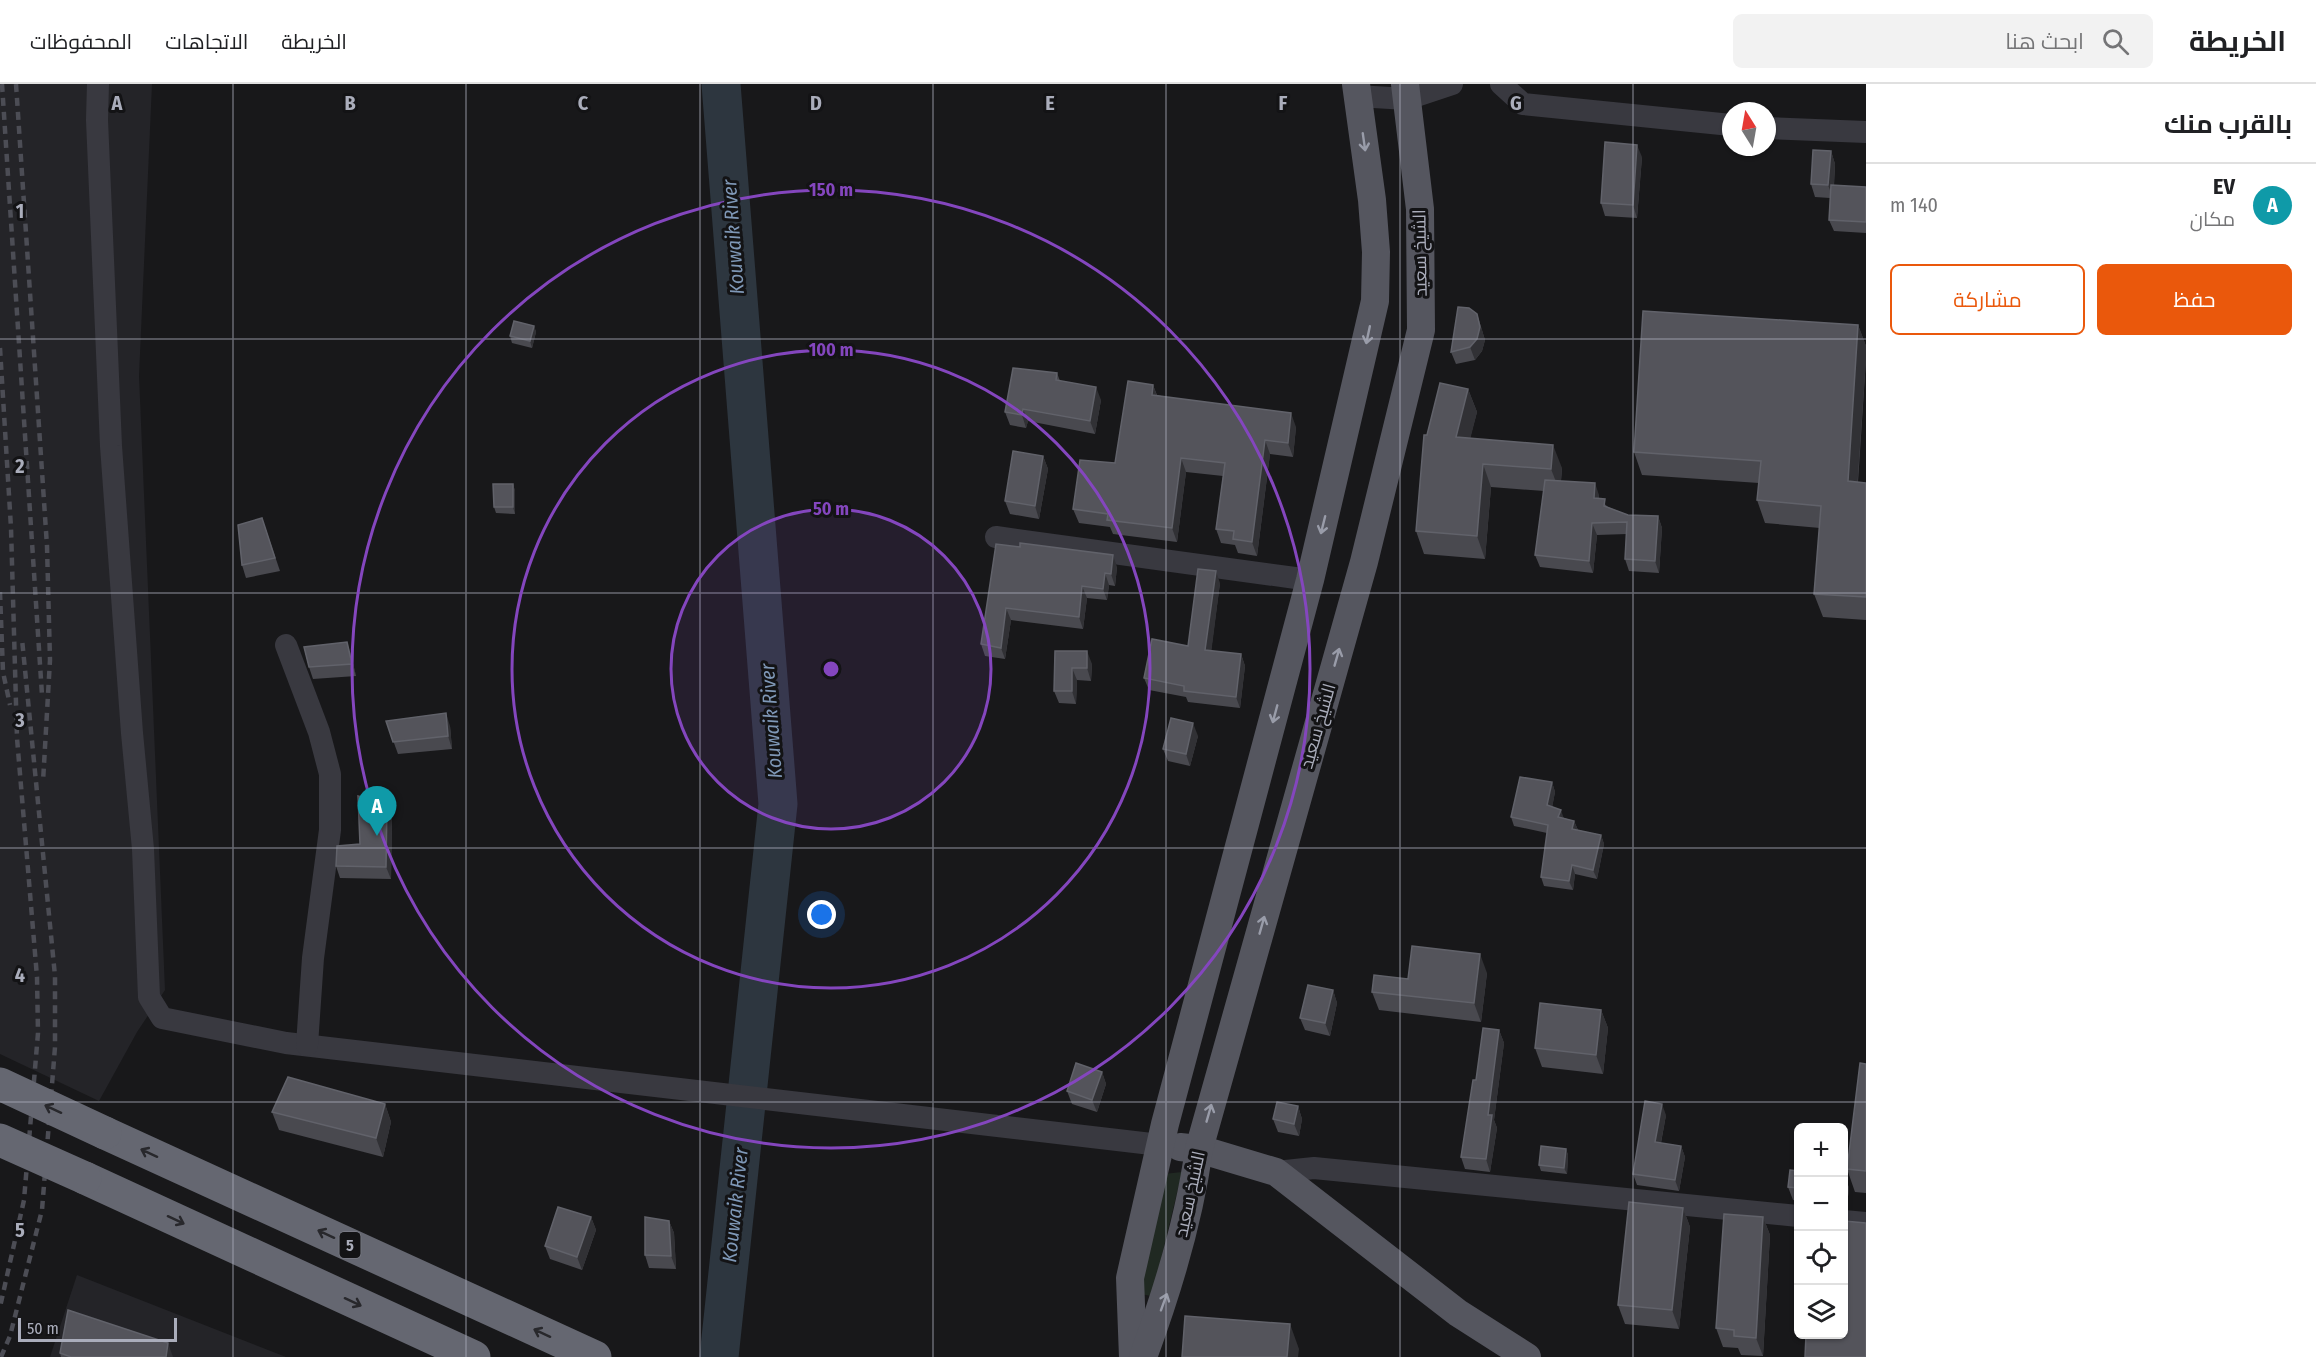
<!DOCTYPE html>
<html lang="ar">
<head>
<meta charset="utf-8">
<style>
  body { margin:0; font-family:"Fira Sans Condensed",Cairo,sans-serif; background:#f2f2f2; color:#202124; direction:rtl }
  .controls { position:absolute; right:18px; bottom:18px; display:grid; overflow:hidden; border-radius:9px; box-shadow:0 2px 4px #0004 }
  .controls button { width:54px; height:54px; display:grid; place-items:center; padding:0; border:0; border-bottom:2px solid #e0e0e0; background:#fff; color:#202124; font:30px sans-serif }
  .compass { position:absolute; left:1722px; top:18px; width:54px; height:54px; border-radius:50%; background:#fff; box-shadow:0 2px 4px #0004; rotate:349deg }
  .scale { position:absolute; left:18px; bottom:15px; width:159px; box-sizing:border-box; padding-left:6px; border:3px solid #aaadbb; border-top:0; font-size:16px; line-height:21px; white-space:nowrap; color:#aaadbb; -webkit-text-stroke:4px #131315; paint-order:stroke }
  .you { position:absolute; left:822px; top:831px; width:21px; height:21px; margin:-15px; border:4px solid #fff; border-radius:50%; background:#1a73e8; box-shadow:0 0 0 9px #1a73e833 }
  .badge { display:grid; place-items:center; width:39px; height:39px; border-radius:50%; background:#ea580c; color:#fff; font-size:20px; font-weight:700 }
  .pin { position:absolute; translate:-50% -50px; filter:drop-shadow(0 2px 3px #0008) }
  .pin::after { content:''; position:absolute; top:32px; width:21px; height:18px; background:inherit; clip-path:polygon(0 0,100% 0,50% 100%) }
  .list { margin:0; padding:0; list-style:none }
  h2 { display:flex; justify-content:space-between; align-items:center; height:78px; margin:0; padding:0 24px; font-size:26px }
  h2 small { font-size:20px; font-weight:400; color:#757577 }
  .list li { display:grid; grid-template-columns:39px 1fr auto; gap:18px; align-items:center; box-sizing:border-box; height:84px; padding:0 24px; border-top:2px solid #e0e0e0 }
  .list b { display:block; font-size:22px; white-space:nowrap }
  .list p { margin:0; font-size:20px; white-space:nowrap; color:#757577 }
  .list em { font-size:20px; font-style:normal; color:#757577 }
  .actions { display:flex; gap:12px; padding:18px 24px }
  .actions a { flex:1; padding:14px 0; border:2px solid #ea580c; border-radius:9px; text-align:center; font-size:21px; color:#ea580c }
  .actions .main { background:#ea580c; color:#fff }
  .icon { flex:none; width:33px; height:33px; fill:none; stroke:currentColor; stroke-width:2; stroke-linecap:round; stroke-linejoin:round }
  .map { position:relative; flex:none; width:1866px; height:1273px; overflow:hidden; direction:ltr }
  header { display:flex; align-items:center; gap:36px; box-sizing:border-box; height:84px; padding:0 30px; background:#fff; border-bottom:2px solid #e0e0e0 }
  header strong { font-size:28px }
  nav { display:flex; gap:33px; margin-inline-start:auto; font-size:21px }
  .search { width:420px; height:54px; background:#f2f2f2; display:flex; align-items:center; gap:15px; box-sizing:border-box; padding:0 21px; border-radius:9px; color:#757577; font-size:22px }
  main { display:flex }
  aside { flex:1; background:#fff }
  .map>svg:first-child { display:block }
</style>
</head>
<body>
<header>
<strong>الخريطة</strong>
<div class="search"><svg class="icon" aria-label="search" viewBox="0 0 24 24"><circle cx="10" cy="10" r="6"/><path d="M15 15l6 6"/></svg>ابحث هنا</div>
<nav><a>الخريطة</a><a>الاتجاهات</a><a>المحفوظات</a></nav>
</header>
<main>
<aside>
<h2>بالقرب منك<small></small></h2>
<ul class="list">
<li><span class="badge" style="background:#0f9aa8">A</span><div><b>EV</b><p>مكان</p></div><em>140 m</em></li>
</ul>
<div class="actions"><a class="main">حفظ</a><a>مشاركة</a></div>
</aside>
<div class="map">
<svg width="1866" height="1273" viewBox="0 0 1866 1273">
  <rect width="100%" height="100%" fill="#18181a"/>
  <!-- built -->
  <g fill="#242428">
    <path d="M0 0H152L139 292 165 906 137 948 99 1017 0 970Z"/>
    <path d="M77 1191 286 1273H50Z"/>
  </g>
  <!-- green -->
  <path fill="#202922" d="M1182 1088 1152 1212 1140 1210 1164 1090Z"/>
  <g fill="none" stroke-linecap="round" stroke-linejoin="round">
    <!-- river -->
    <path stroke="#2d363f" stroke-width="39" d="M719 1273 778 720 721 0"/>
    <!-- minor -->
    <g stroke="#393940" stroke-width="22">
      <path d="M98 0 97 36 111 362 132 649 143 765 149 913 162 934 286 959 1160 1061"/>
      <path d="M1501 0 1523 20 1731 41"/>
      <path d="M1357 12 1407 15 1452 0"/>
      <path d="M1767 44 1866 48"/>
      <path d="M996 453 1310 496"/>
      <path d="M286 561 319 648 330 690V746L313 874 307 961"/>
      <path d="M1276 1088 1314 1084 1798 1132"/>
      <path d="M1844 1137 1866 1139"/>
    </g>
    <!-- major -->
    <g stroke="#55565f" stroke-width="28">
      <path d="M1180 1063 1199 1065 1276 1088 1458 1229 1527 1273"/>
      <path d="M1133 1273 1130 1194 1165 1040 1310 496 1375 217 1376 168 1372 116 1356 0"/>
      <path d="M1143 1273C1168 1206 1189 1137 1199 1065L1364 478 1421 246 1420 125 1405 0"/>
    </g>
    <!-- highway -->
    <g stroke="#656771" stroke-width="33">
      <path d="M105 1049 595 1273"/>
      <path d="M85 1094 474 1273"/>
    </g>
    <!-- rail -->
    <g stroke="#4c4d55" stroke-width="4.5" stroke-dasharray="8 6" stroke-linecap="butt">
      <path d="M2 0 42 611"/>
      <path d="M16 0 47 462 50 576 43 698"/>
      <path d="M0 264 11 444 17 654 37 893 38 949 24 1116 0 1223"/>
      <path d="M0 508 3 588 10 621"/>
      <path d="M1 1273 10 1252 42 1126 55 963V892L22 555"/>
    </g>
    <!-- highway-bridge -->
    <g stroke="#656771" stroke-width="33">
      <path d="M0 1000 105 1049"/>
      <path d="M0 1056 85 1094"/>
    </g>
  </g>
  <!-- wall -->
  <g fill="#49494f">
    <path d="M1831 67 1835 80 1834 102 1866 103V149L1834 147 1829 136 1830 114 1815 113 1811 100Z"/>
    <path d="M1642 73 1637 134 1605 132 1601 119Z"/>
    <path d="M1477 230 1485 256 1482 267 1475 276 1456 280 1451 268Z"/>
    <path d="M1858 241 1866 262V275L1858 398 1866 399V536L1823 533 1814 510 1820 444 1765 439 1757 416 1759 399 1642 391 1634 368Z"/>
    <path d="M534 242 536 248 532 264 512 259 510 252Z"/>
    <path d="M1057 289 1060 297 1101 316 1095 350 1028 337 1026 344 1010 341 1005 328Z"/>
    <path d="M1153 301 1157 311 1296 343 1293 373 1270 370 1257 472 1238 469 1235 461 1221 459 1216 445 1223 392 1186 388 1177 458 1113 450 1110 443 1079 439 1073 425 1115 379Z"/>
    <path d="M1468 305 1477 328 1470 354 1562 384 1561 397 1599 411V415L1608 423 1628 431 1658 432 1662 444 1659 489 1629 487 1625 475 1627 450 1597 451 1593 489 1540 483 1535 471 1544 407 1491 403 1485 475 1424 470 1416 447 1427 351Z"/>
    <path d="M1043 372 1048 385 1039 435 1010 430 1005 417Z"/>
    <path d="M513 400 515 407V430L496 429 494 423Z"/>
    <path d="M262 434 280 487 246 494 242 481Z"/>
    <path d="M996 460 1117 483 1115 502 1109 501 1107 516 1087 514 1083 545 1011 536 1005 575 985 572 981 560Z"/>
    <path d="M1220 499 1211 567 1241 570 1245 582 1240 624 1188 618 1186 613 1149 606 1144 594 1188 562Z"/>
    <path d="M1055 567 1092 580 1091 597 1077 596 1076 620 1059 619 1054 607Z"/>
    <path d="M351 571 356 592 313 595 309 583Z"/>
    <path d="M386 637 450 642 452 665 398 670Z"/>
    <path d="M1198 652 1190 682 1168 677 1163 665Z"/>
    <path d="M1552 698 1555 708 1552 723 1564 734 1574 737 1578 746 1601 751 1604 760 1597 795 1575 790 1573 806 1544 802 1541 793 1547 749 1514 742 1511 733Z"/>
    <path d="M387 719 392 732 391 795 340 794 336 782 360 760Z"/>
    <path d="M1487 889 1481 938 1379 926 1372 908 1408 895Z"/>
    <path d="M1333 906 1337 919 1330 952 1305 946 1300 934Z"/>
    <path d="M1601 926 1608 944 1603 990 1542 983 1535 964Z"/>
    <path d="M1499 946 1504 959 1494 1036 1497 1044 1490 1088 1465 1085 1461 1073 1476 996Z"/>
    <path d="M1866 980V1109L1855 1108 1847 1085Z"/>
    <path d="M1102 988 1106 1000 1097 1028 1072 1020 1067 1007Z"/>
    <path d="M385 1020 391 1038 383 1073 279 1046 272 1028Z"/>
    <path d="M1298 1022 1302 1035 1299 1052 1278 1048 1273 1035Z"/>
    <path d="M1666 1031 1661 1059 1681 1062 1685 1073 1679 1107 1637 1101 1633 1090Z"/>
    <path d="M1566 1065 1568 1071 1567 1090 1541 1087 1539 1081Z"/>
    <path d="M1798 1087V1117L1793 1116 1788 1103Z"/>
    <path d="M1844 1091 1849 1104 1847 1121H1844Z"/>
    <path d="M1683 1124 1690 1143 1679 1245 1625 1240 1618 1221Z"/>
    <path d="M591 1133 596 1146 582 1186 550 1175 545 1162Z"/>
    <path d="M1763 1133 1770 1151 1763 1272 1741 1271 1738 1264 1723 1263 1716 1244Z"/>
    <path d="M669 1137 674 1149 676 1185 649 1184 645 1171Z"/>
    <path d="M60 1269 173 1273H61Z"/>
  </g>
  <!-- shaded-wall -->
  <g fill="#313135">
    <path d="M1637 61 1642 73 1637 134 1633 121Z"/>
    <path d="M1831 67 1835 80 1833 114 1828 101Z"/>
    <path d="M1477 230 1485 256 1482 267 1475 276 1470 263Z"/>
    <path d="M1858 241 1866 262V275L1856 420 1848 397Z"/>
    <path d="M534 242 536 248 532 264 530 257Z"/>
    <path d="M1153 301 1158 315 1152 311Z"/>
    <path d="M1096 303 1101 316 1095 350 1090 337Z"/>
    <path d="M1468 305 1477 328 1465 376 1456 353Z"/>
    <path d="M1023 325 1028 337 1026 344 1022 331Z"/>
    <path d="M1291 329 1296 343 1293 373 1288 359Z"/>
    <path d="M1265 356 1270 370 1257 472 1252 458Z"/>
    <path d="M1553 361 1562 384 1560 408 1551 385Z"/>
    <path d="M1043 372 1048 385 1039 435 1035 422Z"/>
    <path d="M1181 374 1186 388 1177 458 1172 444Z"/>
    <path d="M1483 380 1491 403 1485 475 1477 452Z"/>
    <path d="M1595 399 1599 411 1598 426 1594 414Z"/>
    <path d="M513 400 515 407V430L513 423Z"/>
    <path d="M1658 432 1662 444 1659 489 1655 477Z"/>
    <path d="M1592 439 1597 451 1593 489 1589 477Z"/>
    <path d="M1113 471 1117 483 1115 502 1111 490Z"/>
    <path d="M1216 487 1220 499 1210 578 1205 566Z"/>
    <path d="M1105 489 1109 501 1107 516 1103 505Z"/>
    <path d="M1082 502 1087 514 1083 545 1079 533Z"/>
    <path d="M1006 524 1011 536 1005 575 1001 564Z"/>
    <path d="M347 558 351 571 356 592 352 580Z"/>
    <path d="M1087 567 1092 580 1091 597 1087 584Z"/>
    <path d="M1241 570 1245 582 1240 624 1236 613Z"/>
    <path d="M1072 584 1077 596 1076 620 1072 607Z"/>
    <path d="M446 629 450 642 452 665 448 652Z"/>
    <path d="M1193 639 1198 652 1190 682 1186 670Z"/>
    <path d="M1552 698 1555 708 1551 730 1547 721Z"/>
    <path d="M387 719 392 732 391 795 386 783Z"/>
    <path d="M1561 726 1564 735 1558 733Z"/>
    <path d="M1574 737 1578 746 1575 754 1572 745Z"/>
    <path d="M1601 751 1604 760 1597 795 1593 786Z"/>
    <path d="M1572 781 1575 790 1573 806 1569 797Z"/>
    <path d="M1480 870 1487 889 1481 938 1474 919Z"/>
    <path d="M1333 906 1337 919 1330 952 1325 939Z"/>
    <path d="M1601 926 1608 944 1603 990 1596 971Z"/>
    <path d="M1499 946 1504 959 1494 1036 1497 1044 1490 1088 1486 1075 1488 1031Z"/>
    <path d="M1102 988 1106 1000 1097 1028 1092 1016Z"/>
    <path d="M385 1020 391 1038 383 1073 376 1054Z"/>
    <path d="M1662 1020 1666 1031 1659 1069 1655 1058Z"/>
    <path d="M1298 1022 1302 1035 1299 1052 1294 1040Z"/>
    <path d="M1681 1062 1685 1073 1679 1107 1675 1096Z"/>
    <path d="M1566 1065 1568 1071 1567 1090 1564 1084Z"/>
    <path d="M1845 1091 1849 1104 1847 1121 1844 1111Z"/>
    <path d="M1683 1124 1690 1143 1679 1245 1672 1226Z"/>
    <path d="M591 1133 596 1146 582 1186 577 1173Z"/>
    <path d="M1763 1133 1770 1151 1763 1272 1756 1254Z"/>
    <path d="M669 1137 674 1149 676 1185 671 1172Z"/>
    <path d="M1290 1240 1299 1265 1298 1273H1287Z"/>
    <path d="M168 1259 173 1273H166Z"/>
  </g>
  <!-- building -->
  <g fill="#54545b" stroke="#61626a" stroke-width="1.5">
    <path d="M1605 58 1637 61 1633 121 1601 119Z"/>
    <path d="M1813 66 1831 67 1828 101 1811 100Z"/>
    <path d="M1831 101 1866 103V138L1829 136Z"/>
    <path d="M1458 223 1469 224 1477 230 1480 243 1477 255 1470 263 1451 268Z"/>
    <path d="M1643 227 1858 241 1848 397 1866 399V513L1814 510 1821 422 1757 416 1761 377 1634 368Z"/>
    <path d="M514 237 534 242 530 257 510 252Z"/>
    <path d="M1013 284 1057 289 1056 296 1096 303 1090 337 1023 325 1022 331 1005 328Z"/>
    <path d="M1128 297 1153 301 1152 311 1291 329 1288 359 1265 356 1252 458 1233 455 1234 447 1216 445 1225 379 1181 374 1172 444 1107 436 1108 430 1073 425 1080 376 1115 379Z"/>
    <path d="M1440 299 1468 305 1456 353 1553 361 1551 385 1483 380 1477 452 1416 447 1424 351H1427Z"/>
    <path d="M1013 367 1043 372 1035 422 1005 417Z"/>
    <path d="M1545 396 1595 399 1594 414 1605 415 1604 422 1628 431 1658 432 1655 477 1625 475 1627 438 1592 439 1589 477 1535 471Z"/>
    <path d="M493 400H513V423H494Z"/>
    <path d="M262 434 275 474 242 481 238 441Z"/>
    <path d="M1020 459 1113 471 1111 490 1105 489 1103 505 1082 502 1079 533 1006 524 1001 564 981 560 996 460 1020 463Z"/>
    <path d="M1198 485 1216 487 1205 566 1241 570 1236 613 1184 607V602L1144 594 1152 555 1188 562Z"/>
    <path d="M347 558 352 580 309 583 304 563Z"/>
    <path d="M1055 567H1087V584H1072V607H1054Z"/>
    <path d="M446 629 448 652 393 658 386 637Z"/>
    <path d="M1171 634 1193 639 1186 670 1163 665Z"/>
    <path d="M1520 693 1552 698 1547 721 1561 726 1558 733 1574 737 1572 745 1601 751 1593 786 1572 781 1569 797 1541 793 1548 741 1511 733Z"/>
    <path d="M358 712 387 719 386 783 336 782 337 762 360 760Z"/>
    <path d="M1412 862 1480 870 1474 919 1372 908 1374 891 1408 895Z"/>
    <path d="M1308 901 1333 906 1325 939 1300 934Z"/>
    <path d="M1540 919 1601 926 1596 971 1535 964Z"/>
    <path d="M1483 944 1499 946 1488 1031H1492L1486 1075 1461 1073 1473 996H1476Z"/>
    <path d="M1076 979 1102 988 1092 1016 1067 1007Z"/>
    <path d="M1860 979 1866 980V1087L1847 1085Z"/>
    <path d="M288 993 385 1020 376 1054 272 1028Z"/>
    <path d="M1645 1017 1662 1020 1655 1058 1681 1062 1675 1096 1633 1090Z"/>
    <path d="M1277 1018 1298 1022 1294 1040 1273 1035Z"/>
    <path d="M1541 1062 1566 1065 1564 1084 1539 1081Z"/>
    <path d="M1790 1086 1798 1087V1104L1788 1103Z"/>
    <path d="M1629 1118 1683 1124 1672 1226 1618 1221Z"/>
    <path d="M558 1123 591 1133 577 1173 545 1162Z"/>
    <path d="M1724 1130 1763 1133 1756 1254 1734 1252V1246L1716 1244Z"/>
    <path d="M645 1133 669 1137 671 1172 645 1171Z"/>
    <path d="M1844 1137 1866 1139V1273H1805L1806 1251H1844Z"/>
    <path d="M68 1226 168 1259 166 1273H71L60 1269Z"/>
    <path d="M1185 1232 1290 1240 1287 1273H1182Z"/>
  </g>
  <!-- one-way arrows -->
  <defs><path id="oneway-shaft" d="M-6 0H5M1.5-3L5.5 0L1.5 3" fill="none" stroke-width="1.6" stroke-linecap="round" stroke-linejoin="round" transform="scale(1.5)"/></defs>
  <g stroke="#999ca9">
    <use href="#oneway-shaft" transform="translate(1364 58) rotate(82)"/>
    <use href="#oneway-shaft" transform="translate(1368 251) rotate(102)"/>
    <use href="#oneway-shaft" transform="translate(1323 441) rotate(104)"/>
    <use href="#oneway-shaft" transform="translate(1337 573) rotate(-74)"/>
    <use href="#oneway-shaft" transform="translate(1275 630) rotate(105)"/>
    <use href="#oneway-shaft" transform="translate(1262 841) rotate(-74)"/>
    <use href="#oneway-shaft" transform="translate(1209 1029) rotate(-74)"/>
    <use href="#oneway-shaft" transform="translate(1164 1218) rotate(-70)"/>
  </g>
  <g stroke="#28282c">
    <use href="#oneway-shaft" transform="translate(53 1025) rotate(-155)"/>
    <use href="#oneway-shaft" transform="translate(149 1069) rotate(-155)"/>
    <use href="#oneway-shaft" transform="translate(176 1136) rotate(25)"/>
    <use href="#oneway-shaft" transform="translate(326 1150) rotate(-155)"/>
    <use href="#oneway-shaft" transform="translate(353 1218) rotate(25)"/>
    <use href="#oneway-shaft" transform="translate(542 1249) rotate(-155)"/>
  </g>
  <!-- grid -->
  <path fill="none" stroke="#aaadbb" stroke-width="1.5" stroke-opacity="0.55" d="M233 0V1273M466 0V1273M700 0V1273M933 0V1273M1166 0V1273M1400 0V1273M1633 0V1273M0 255H1866M0 509H1866M0 764H1866M0 1018H1866"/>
  <!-- distance rings -->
  <circle cx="831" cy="585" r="160" fill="#8446be" fill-opacity=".12"/>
  <g fill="none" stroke="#8446be" stroke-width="3">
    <circle cx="831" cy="585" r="160"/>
    <circle cx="831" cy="585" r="319"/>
    <circle cx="831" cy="585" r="479"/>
  </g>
  <g text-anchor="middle" stroke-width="6" stroke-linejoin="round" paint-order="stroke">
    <!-- shield labels -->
    <rect fill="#131315" stroke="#7d7f89" stroke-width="1.5" x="339.5" y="1148" width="21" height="26" rx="4.5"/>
    <g font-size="16" font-weight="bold" fill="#aaadbb">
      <text x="350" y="1167">5</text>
    </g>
    <!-- street labels -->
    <g font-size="18" fill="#aaadbb" stroke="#131315">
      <text transform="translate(1420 169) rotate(-91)" y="6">الشيخ سعيد</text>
      <text transform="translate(1318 642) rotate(-74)" y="6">الشيخ سعيد</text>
      <text transform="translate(1190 1110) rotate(-78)" y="6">الشيخ سعيد</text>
    </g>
    <!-- water labels -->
    <g font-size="20" font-style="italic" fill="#7f98b7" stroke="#131315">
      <text transform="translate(733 153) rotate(-94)" y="7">Kouwaik River</text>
      <text transform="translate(771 637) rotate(-94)" y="7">Kouwaik River</text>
      <text transform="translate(735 1121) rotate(-84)" y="7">Kouwaik River</text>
    </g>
  </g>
  <g font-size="20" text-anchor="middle" font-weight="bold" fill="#aaadbb" stroke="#131315" stroke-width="6" stroke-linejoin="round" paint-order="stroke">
    <text x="117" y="26">A</text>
    <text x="350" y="26">B</text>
    <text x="583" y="26">C</text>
    <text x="816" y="26">D</text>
    <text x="1050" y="26">E</text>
    <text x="1283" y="26">F</text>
    <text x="1516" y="26">G</text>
    <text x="20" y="134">1</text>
    <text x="20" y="389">2</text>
    <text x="20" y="643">3</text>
    <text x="20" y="898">4</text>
    <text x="20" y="1153">5</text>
  </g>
  <circle cx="831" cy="585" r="9" fill="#8446be" stroke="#131315" stroke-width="3"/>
  <g font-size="18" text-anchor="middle" font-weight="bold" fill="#8446be" stroke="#131315" stroke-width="6" stroke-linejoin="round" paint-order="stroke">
    <text x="831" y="112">150 m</text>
    <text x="831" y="272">100 m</text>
    <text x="831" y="431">50 m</text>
  </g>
</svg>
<div class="controls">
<button>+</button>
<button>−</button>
<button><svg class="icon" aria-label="locate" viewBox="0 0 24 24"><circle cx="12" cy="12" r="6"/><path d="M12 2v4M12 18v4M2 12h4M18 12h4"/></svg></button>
<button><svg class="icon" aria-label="layers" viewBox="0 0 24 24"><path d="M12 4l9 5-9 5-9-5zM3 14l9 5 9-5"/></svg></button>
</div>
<svg class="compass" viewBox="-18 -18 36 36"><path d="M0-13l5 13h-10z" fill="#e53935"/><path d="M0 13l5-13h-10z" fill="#757577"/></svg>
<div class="scale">50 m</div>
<div class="you"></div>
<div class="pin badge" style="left:377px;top:752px;background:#0f9aa8">A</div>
</div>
</main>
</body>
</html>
